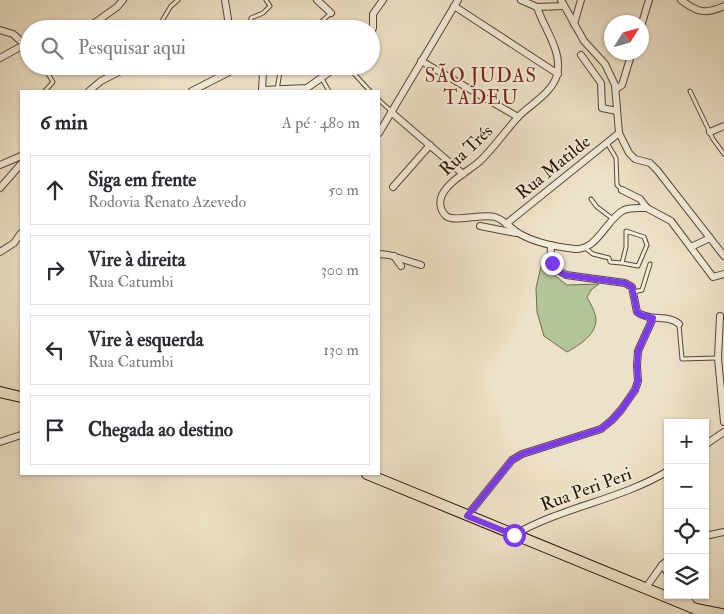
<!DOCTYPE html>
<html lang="pt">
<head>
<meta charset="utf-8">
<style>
  body { margin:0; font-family:"IM FELL Double Pica",serif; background:#f2f2f3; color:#2b2b33 }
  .controls { position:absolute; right:15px; bottom:15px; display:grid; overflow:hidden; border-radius:0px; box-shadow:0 1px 4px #0004 }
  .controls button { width:45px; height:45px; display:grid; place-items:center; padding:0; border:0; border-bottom:1px solid #e1e1e2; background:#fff; color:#2b2b33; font:25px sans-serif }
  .compass { position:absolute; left:604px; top:15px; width:45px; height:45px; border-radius:50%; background:#fff; box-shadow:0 1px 4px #0004; rotate:53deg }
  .stop { position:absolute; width:15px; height:15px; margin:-11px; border:4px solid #7c3aed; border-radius:50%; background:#fff }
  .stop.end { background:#7c3aed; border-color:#fff; box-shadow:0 1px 5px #0008 }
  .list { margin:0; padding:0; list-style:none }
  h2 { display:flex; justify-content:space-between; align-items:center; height:65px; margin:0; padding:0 20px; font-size:21px }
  h2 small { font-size:16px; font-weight:400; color:#7c7c81 }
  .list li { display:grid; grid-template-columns:32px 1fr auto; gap:15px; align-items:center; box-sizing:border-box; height:70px; margin:0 10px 10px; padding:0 10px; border:1px solid #e1e1e2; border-radius:0px }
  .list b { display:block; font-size:19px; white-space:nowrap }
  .list p { margin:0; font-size:16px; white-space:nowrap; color:#7c7c81 }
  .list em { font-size:16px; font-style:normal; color:#7c7c81 }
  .icon { flex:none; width:28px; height:28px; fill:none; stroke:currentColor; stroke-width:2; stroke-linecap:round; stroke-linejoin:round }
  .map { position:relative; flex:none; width:724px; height:614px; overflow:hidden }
  .search { position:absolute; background:#fff; box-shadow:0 1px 4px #0004; left:20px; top:20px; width:360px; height:55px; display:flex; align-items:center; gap:12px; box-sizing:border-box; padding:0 18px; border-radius:28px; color:#7c7c81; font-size:19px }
  .panel { position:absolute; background:#fff; box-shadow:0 1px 4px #0004; left:20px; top:90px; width:360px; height:385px; border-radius:0px }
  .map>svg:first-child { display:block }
</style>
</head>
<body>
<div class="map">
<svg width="724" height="614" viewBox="0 0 724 614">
  <rect width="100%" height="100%" fill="#ede1c7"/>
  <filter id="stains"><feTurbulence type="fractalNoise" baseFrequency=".004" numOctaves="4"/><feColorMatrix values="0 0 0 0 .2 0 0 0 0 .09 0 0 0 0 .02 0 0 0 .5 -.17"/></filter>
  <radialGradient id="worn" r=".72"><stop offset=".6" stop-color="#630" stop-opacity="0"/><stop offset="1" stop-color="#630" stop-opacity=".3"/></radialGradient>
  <!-- green -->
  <path fill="#b4c499" stroke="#6e6c4e" d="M543 258 554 275 567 285 599 284 592 289 587 297C590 303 596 313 596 320 596 335 578 346 567 352L544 336 537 312 536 288Z"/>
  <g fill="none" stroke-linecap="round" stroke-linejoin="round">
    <defs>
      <g id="service">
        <path d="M157 29 171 6 178 0"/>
        <path d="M250 29 251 18 263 13 270 6 266 0"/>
        <path d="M313 29 331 13"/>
        <path d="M347 66 370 91"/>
        <path d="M45 69 53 82 45 91"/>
        <path d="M322 79 329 91"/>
        <path d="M277 90 281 66"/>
        <path d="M690 91 713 139 724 154"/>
        <path d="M379 100 391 111"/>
        <path d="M607 143 616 158 617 185 622 190"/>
        <path d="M591 199 597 207 613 219"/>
        <path d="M584 247 593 254 609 258 610 262 622 263 626 247V231L644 237 647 245 638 266 622 263"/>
        <path d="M634 292 642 290 650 264"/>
        <path d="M679 325 682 359 717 358"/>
      </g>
      <g id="minor">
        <path d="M225 0 228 19 227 29"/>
        <path d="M317 0 331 13"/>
        <path d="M521 0 537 7 564 6"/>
        <path d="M561 0 584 41 605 64 615 85 619 133 629 153 635 159 650 163 657 170 724 256"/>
        <path d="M681 0C697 12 705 15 724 6"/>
        <path d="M454 6 558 74"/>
        <path d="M537 7C544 29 563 51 557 75 552 93 531 104 519 116 505 131 494 148 479 162 467 172 449 181 442 195 439 202 440 210 446 216 455 223 482 213 495 217 505 220 511 229 520 234 536 243 557 247 575 249 597 251 607 218 624 210 631 207 640 208 647 208"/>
        <path d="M99 21 103 29"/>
        <path d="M642 23 649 0"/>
        <path d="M574 24 581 0"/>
        <path d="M86 29 117 7 123 0"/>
        <path d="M0 30 13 34 25 45"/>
        <path d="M371 31 373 28V14L383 0"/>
        <path d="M581 55 601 83 602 108 617 111"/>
        <path d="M0 58 29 42"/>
        <path d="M421 61 518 117"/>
        <path d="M260 66 263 71 262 91"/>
        <path d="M616 89 622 85 632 52"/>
        <path d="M262 90 307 88 338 66"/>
        <path d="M89 91 101 81 130 66"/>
        <path d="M192 91 229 72 237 66"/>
        <path d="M391 112 463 174"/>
        <path d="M710 132 724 126"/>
        <path d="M379 133 458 0"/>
        <path d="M0 165 21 156"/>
        <path d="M393 187 430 145"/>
        <path d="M0 188 21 164"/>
        <path d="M622 190 640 199 647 208 671 221 713 277 724 274"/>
        <path d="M506 224 619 133"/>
        <path d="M480 226 516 233"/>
        <path d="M551 245C550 261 551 267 566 275L625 283 632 287 637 312C649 322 669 314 679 324"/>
        <path d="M691 247 710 238"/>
        <path d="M0 252 14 243 21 233"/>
        <path d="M379 254 389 255 421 265"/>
        <path d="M394 256 401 266"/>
        <path d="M720 316 718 358 724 422"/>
        <path d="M0 442 21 435"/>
        <path d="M705 445 724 432"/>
        <path d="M467 516 512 460 522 454 601 429 612 420 621 410 635 390 638 381 637 366 638 351 653 318"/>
        <path d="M514 535C562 507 620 500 668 471"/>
        <path d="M705 536 724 532"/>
        <path d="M662 565 668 573"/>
        <path d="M645 589 662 565 668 560"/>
        <path d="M685 595 693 607"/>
      </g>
      <g id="primary">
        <path d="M0 392 21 397"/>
        <path d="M367 474 696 609 721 614"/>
      </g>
    </defs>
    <!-- service casing -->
    <use href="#service" stroke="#584633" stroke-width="5"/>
    <!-- minor casing -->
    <use href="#minor" stroke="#584633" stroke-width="8"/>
    <!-- primary casing -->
    <use href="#primary" stroke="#271302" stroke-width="12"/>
    <!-- service -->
    <use href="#service" stroke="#f3ecdb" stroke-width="3"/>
    <!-- minor -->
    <use href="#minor" stroke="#f3ecdb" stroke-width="6"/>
    <!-- primary -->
    <use href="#primary" stroke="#ede1c7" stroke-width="10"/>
  </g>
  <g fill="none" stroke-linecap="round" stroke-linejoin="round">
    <!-- route -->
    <path stroke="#7c3aed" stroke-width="6" d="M514 535 467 516 512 460 522 454 601 429 612 420 621 410 635 390 638 381 637 366 638 351 653 318 641 315 637 312 632 287 625 283 566 275 557 271 552 263"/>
  </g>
  <g text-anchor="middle" stroke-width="4" stroke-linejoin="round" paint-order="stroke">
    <!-- street labels -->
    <g font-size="18" fill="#271302" stroke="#f3ecdb">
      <text transform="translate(466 150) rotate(-43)" y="6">Rua Trés</text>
      <text transform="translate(553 167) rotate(-39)" y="6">Rua Matilde</text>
      <text transform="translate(586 489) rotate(-20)" y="6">Rua Peri Peri</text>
    </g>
    <!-- neighbourhood labels -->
    <g font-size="19" letter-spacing="1" fill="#7a1f14" stroke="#f3ecdb">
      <text x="481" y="82">SÃO JUDAS<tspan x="481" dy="22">TADEU</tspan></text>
    </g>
  </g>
  <rect width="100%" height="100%" filter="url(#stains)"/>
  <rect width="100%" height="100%" fill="url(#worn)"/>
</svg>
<div class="controls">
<button>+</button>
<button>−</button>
<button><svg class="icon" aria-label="locate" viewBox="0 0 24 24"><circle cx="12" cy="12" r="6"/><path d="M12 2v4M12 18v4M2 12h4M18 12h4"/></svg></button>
<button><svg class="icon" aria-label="layers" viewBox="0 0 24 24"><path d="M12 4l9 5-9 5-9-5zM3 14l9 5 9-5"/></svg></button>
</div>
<svg class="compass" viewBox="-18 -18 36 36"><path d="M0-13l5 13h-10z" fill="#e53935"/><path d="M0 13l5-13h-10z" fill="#7c7c81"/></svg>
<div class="stop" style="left:514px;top:535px"></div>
<div class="stop end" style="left:552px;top:263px"></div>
<div class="search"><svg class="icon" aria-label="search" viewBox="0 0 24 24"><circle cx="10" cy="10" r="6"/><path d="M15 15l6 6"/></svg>Pesquisar aqui</div>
<section class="panel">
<h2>6 min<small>A pé · 480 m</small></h2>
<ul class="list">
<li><svg class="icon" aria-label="ahead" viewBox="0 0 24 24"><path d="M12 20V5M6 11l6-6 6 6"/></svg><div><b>Siga em frente</b><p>Rodovia Renato Azevedo</p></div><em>50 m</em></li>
<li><svg class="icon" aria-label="right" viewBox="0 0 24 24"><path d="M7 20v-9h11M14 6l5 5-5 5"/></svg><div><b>Vire à direita</b><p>Rua Catumbi</p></div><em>300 m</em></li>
<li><svg class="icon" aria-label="left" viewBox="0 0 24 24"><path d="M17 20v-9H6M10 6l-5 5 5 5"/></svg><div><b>Vire à esquerda</b><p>Rua Catumbi</p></div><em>130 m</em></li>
<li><svg class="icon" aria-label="arrive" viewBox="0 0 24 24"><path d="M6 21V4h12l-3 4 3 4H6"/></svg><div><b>Chegada ao destino</b></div></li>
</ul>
</section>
</div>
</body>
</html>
